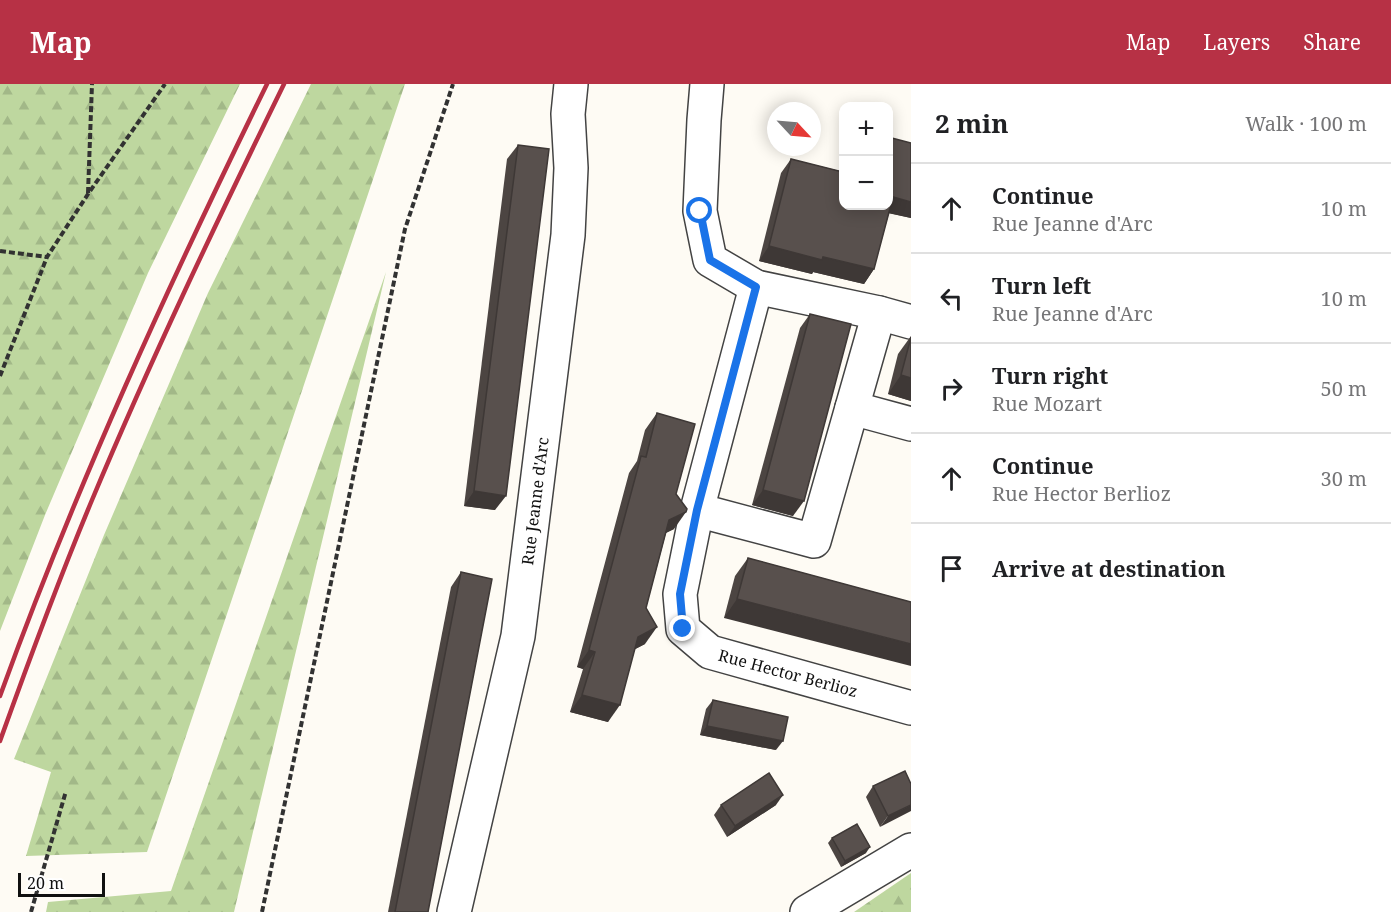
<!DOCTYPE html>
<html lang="en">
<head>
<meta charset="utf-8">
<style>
  body { margin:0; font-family:"Noto Serif",serif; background:#f6f6f6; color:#202124 }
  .controls { position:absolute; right:18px; top:18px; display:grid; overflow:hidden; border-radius:12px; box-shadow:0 3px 15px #0003 }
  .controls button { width:54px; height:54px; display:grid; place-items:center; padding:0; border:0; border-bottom:2px solid #e0e0e0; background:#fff; color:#202124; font:30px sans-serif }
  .compass { position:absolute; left:767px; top:18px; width:54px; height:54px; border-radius:50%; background:#fff; box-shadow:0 3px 15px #0003; rotate:116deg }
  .scale { position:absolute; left:18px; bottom:15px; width:87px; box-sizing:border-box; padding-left:6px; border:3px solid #101010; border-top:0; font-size:16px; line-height:21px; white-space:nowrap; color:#101010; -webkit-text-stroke:4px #fff; paint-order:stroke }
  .stop { position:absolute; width:18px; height:18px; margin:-14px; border:4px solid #1a73e8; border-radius:50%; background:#fff }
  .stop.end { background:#1a73e8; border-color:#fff; box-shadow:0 2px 6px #0008 }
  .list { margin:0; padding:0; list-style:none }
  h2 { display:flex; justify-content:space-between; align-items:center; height:78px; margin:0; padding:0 24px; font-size:26px }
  h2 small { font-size:20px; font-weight:400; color:#757577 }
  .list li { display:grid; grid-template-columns:39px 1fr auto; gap:18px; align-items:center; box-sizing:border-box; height:90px; padding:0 24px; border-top:2px solid #e0e0e0 }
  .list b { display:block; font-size:22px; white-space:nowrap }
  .list p { margin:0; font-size:20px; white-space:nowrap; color:#757577 }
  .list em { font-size:20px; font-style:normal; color:#757577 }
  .icon { flex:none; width:33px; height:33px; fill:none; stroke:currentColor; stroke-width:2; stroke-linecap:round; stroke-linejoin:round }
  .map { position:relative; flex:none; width:911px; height:828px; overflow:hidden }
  header { display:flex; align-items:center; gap:36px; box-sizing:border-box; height:84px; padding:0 30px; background:#b73145; color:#fff }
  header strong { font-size:28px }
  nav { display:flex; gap:33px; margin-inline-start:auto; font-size:21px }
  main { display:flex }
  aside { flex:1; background:#fff }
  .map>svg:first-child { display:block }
</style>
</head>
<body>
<header>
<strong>Map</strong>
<nav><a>Map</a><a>Layers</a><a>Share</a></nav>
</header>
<main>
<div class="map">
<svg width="911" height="828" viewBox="0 0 911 828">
  <defs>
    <pattern id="forest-firs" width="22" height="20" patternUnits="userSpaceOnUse" patternTransform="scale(1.5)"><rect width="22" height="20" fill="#bed79f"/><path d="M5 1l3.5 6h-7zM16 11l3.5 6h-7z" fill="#a2b888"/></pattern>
  </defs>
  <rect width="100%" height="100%" fill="#fefbf4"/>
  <!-- forest -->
  <g fill="url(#forest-firs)">
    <path d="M0 0H240L148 189 45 431 0 547Z"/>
    <path d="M311 0H405L147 768 26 772 51 688 14 675 104 451 208 209Z"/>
    <path d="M386 188 234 828H46L48 818 171 807Z"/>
    <path d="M911 789V828H854Z"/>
  </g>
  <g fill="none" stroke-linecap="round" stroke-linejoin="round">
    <defs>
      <g id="minor">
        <path d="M707 0 704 36 700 127 710 176 756 203 879 229 911 238"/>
        <path d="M756 203 697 426 680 510 683 545 710 568 911 624"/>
        <path d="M852 324 911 340"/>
        <path d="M697 426 814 457 879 229"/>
        <path d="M454 828 518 552 568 151 571 84 568 30 571 0"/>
        <path d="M807 828 911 766"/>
      </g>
    </defs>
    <!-- minor casing -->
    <use href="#minor" stroke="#434343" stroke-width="36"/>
    <!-- path -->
    <g stroke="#323232" stroke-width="4" stroke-dasharray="6 3" stroke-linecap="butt">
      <path d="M88 109 92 0"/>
      <path d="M0 167 47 173"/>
      <path d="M0 292 47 173 88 110 165 0"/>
      <path d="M31 828 66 707"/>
      <path d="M262 828 405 145 453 0"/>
    </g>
    <!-- minor -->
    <use href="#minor" stroke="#fff" stroke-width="33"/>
    <!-- rail -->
    <g stroke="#b73145" stroke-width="4.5">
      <path d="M0 612C76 402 169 200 267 0"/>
      <path d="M0 657C29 576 59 495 92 416 151 275 217 137 284 0"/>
    </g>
  </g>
  <!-- wall -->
  <g fill="#4c4542">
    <path d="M911 59V134L889 129 874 185 864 200 813 188 812 190 759 177 781 89 791 75 840 87 843 74V122Z"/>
    <path d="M518 61 495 426 464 422 507 75Z"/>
    <path d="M810 230 793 432 752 421 800 244Z"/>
    <path d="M911 252V317L888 310 898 270Z"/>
    <path d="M657 329 676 410 674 445 666 449 646 524 645 560 635 565 608 638 570 628 583 585 577 583 629 389 637 377 645 346Z"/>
    <path d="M748 474 911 518 724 534 735 492Z"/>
    <path d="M461 488 428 828H388L451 503Z"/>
    <path d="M713 616 776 666 700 651 706 625Z"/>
    <path d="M911 700 880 743 866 713 873 702Z"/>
    <path d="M721 721H776L727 753 714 731Z"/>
    <path d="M832 754 866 769 841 783 828 759Z"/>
  </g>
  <!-- shaded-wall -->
  <g fill="#3e3836">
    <path d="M893 113 911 118V134L883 128Z"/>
    <path d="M769 162 823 173 874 185 864 200 813 188 812 190 759 177Z"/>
    <path d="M901 291 911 294V317L888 310Z"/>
    <path d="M763 406 804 417 793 432 752 421Z"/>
    <path d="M474 407 506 412 495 426 464 422Z"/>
    <path d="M686 428 674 445 657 453 669 436Z"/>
    <path d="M737 515 911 560V582L724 534Z"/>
    <path d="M657 543 645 560 626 570 638 553Z"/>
    <path d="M589 566 595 568 583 585 577 583Z"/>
    <path d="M582 611 620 621 608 638 570 628Z"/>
    <path d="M707 642 783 657 776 666 700 651Z"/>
    <path d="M783 711 776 721 727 753 735 742Z"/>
    <path d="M911 721V727L880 743 888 732Z"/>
    <path d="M870 763 866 769 841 783 845 777Z"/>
  </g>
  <!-- building -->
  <g fill="#58504d" stroke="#3e3836" stroke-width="1.5">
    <path d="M888 53 911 59V118L893 113 874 185 823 173 822 176 769 162 791 75 843 88V122H888Z"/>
    <path d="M518 61 549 65 506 412 474 407Z"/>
    <path d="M810 230 851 240 804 417 763 406Z"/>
    <path d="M911 253V294L901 291Z"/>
    <path d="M657 329 695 340 676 410 687 425 686 428 669 436 646 524 657 543 638 553 620 621 582 611 595 568 589 566 641 372 646 373Z"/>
    <path d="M748 474 911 518V560L737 515Z"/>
    <path d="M461 488 492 495 428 828H395Z"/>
    <path d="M713 616 788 633 783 657 707 642Z"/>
    <path d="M905 687 911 700V721L888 732 873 702Z"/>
    <path d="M769 689 783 711 735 742 721 721Z"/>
    <path d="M857 740 870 763 845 777 832 754Z"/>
  </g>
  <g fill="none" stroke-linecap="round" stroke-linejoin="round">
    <!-- route -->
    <path stroke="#1a73e8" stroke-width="8" d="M683 545 680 510 697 426 756 203 710 176 700 127"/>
  </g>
  <g text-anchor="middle" stroke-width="6" stroke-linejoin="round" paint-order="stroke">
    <!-- street labels -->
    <g font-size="16" fill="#101010" stroke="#fff">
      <text transform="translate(535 417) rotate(-83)" y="6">Rue Jeanne d'Arc</text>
      <text transform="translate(788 589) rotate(15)" y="6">Rue Hector Berlioz</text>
    </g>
  </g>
</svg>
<div class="controls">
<button>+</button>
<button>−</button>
</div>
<svg class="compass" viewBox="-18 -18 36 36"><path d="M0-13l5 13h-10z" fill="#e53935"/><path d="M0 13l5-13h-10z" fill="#757577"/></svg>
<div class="scale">20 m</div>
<div class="stop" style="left:700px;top:127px"></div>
<div class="stop end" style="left:683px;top:545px"></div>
</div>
<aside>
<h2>2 min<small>Walk · 100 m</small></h2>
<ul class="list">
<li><svg class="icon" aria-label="ahead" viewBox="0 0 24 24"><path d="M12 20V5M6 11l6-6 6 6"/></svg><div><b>Continue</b><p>Rue Jeanne d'Arc</p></div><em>10 m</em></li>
<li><svg class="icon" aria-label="left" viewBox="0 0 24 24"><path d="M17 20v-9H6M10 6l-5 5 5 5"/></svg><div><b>Turn left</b><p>Rue Jeanne d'Arc</p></div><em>10 m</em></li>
<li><svg class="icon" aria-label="right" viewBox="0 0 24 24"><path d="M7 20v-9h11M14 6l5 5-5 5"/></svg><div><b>Turn right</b><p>Rue Mozart</p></div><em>50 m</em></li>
<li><svg class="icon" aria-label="ahead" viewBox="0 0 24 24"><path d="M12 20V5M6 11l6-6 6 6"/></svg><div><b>Continue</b><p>Rue Hector Berlioz</p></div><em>30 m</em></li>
<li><svg class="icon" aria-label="arrive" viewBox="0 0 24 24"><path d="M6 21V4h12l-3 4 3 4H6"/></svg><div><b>Arrive at destination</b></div></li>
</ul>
</aside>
</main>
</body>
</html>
